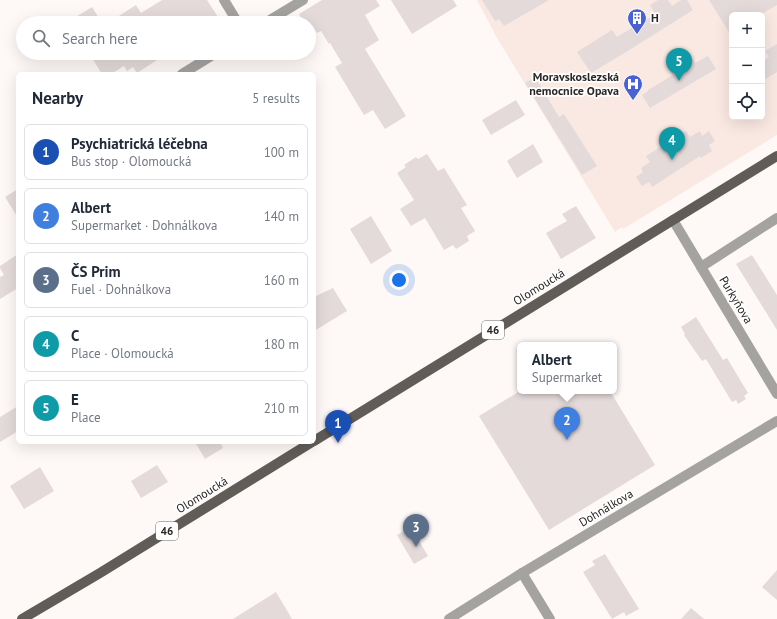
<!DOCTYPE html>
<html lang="en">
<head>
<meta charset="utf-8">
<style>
  body { margin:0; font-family:"PT Sans",sans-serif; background:#f2f2f3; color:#1f2937 }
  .controls { position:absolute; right:12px; top:12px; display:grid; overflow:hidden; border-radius:6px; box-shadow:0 4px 16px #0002 }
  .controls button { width:36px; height:36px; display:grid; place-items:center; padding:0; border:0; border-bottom:1px solid #e0e1e3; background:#fff; color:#1f2937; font:20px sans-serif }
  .you { position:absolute; left:399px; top:280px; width:14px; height:14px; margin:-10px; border:3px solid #fff; border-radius:50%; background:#1a73e8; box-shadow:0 0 0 6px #1a73e833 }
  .badge { display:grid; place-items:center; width:26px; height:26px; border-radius:50%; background:#d93025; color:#fff; font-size:13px; font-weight:700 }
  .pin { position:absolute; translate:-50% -33px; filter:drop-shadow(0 1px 2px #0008) }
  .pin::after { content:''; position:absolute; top:21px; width:14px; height:12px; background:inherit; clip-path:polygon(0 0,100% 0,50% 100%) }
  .popup { position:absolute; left:517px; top:342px; width:100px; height:52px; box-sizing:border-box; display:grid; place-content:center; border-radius:6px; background:#fff; filter:drop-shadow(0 1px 3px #0005); font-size:13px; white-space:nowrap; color:#747a83 }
  .popup b { font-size:15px; color:#1f2937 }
  .popup::after { content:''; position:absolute; left:50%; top:100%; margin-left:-8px; border:8px solid transparent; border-top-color:#fff }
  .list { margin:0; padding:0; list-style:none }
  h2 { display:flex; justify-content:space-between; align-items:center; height:52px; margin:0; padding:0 16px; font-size:17px }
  h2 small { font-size:13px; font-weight:400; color:#747a83 }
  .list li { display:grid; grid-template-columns:26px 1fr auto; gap:12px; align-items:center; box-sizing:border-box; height:56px; margin:0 8px 8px; padding:0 8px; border:1px solid #e0e1e3; border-radius:6px }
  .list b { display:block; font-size:15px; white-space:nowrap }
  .list p { margin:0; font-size:13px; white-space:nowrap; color:#747a83 }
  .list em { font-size:13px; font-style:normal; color:#747a83 }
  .icon { flex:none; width:22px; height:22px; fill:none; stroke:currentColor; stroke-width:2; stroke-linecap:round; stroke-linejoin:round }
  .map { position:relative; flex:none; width:777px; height:619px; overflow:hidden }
  .search { position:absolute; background:#fff; box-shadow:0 4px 16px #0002; left:16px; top:16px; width:300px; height:44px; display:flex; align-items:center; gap:10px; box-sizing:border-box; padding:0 14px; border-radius:22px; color:#747a83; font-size:15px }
  .panel { position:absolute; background:#fff; box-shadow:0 4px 16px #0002; left:16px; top:72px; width:300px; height:372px; border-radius:6px }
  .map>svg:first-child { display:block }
</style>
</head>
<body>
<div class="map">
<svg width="777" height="619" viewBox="0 0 777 619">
  <rect width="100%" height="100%" fill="#fef8f6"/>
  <!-- built -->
  <path fill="#fae9e2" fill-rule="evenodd" d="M477 0H777V135L623 229 622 227 615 232 497 38ZM732 15H762V117H732Z"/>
  <!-- building -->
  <g fill="#e4dada">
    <path d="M162 0H207L218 17 208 23H108L136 5 141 13Z"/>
    <path d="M322 0H376L380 6 365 15 379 40 365 49 406 116 385 129 373 110 364 115 335 67 342 63 330 43 329 44 321 31 317 33 312 25 309 27V23H304L299 14Z"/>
    <path d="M391 0H453L457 6 412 34Z"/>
    <path d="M482 0H549L504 26 499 19 495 21Z"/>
    <path d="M658 0H668L672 6 681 0H687L693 10 626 52 591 73 577 52 612 30 617 37 655 14 650 5Z"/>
    <path d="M709 0H777V5L760 15H732V37Z"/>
    <path d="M92 7 102 23H66Z"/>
    <path d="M777 44V72L762 81V61L769 57 765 51Z"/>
    <path d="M89 53H168L137 73 133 67 127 71 124 66 111 74H102Z"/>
    <path d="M689 53 695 63 708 56 716 69 650 108 642 95 648 91V90L673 75 670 71 677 67 673 62Z"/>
    <path d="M535 77 559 117 564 114 597 166 582 175 525 83Z"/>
    <path d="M516 100 525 115 491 135 482 120Z"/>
    <path d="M686 131 690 137 700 131 702 136 709 131 715 141 709 145 712 151 701 158 700 156 652 187 649 182 642 186 636 177 643 172 641 168 650 162 646 156Z"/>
    <path d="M533 144 543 162 517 178 507 161Z"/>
    <path d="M427 154 438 171 444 168 467 205 461 208 475 231 467 236 469 241 456 249 453 245 444 250 425 218 411 226 400 209 414 200 397 173 406 167 404 165 416 157 418 159Z"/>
    <path d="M18 189V218L5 197Z"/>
    <path d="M576 206 596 238 561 259 546 233 567 221 562 214Z"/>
    <path d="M371 216 392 251 371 264 350 229Z"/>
    <path d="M18 254V288L0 299V277L4 275 0 268V266Z"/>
    <path d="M752 255 777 295V330L736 264Z"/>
    <path d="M333 288 347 311 314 331V297Z"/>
    <path d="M696 317 723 360 727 358 748 393 744 396 746 399 738 404 736 400 732 402 706 359 702 361 684 335 685 334 681 327Z"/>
    <path d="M520 391H610L655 465 549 530 479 416Z"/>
    <path d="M18 406V431L0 442V417Z"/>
    <path d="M195 442H220L223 448 205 459Z"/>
    <path d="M157 465 168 482 141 498 131 481Z"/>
    <path d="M40 467 54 491 24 509 10 486Z"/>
    <path d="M411 527 428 556 414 564 397 535Z"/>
    <path d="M605 554 639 609 626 616 624 612 612 619 583 572 595 565 592 561Z"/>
    <path d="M777 570V600L762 587Z"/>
    <path d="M276 592 292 619H233Z"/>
    <path d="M691 608 704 619H681Z"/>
  </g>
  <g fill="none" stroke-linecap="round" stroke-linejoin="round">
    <!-- minor -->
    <g stroke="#a5a3a0" stroke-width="10">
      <path d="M224 0 238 23"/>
      <path d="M265 23 303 0"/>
      <path d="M182 74 216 53"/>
      <path d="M673 220 777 394"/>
      <path d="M701 267 777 218"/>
      <path d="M522 573 550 619"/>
      <path d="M449 619 522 573 777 421"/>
    </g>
    <!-- major -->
    <g stroke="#605c57" stroke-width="10">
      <path d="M314 441 777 156"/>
      <path d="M22 619 100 573 312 442"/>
    </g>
  </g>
  <!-- icons -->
  <defs>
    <symbol id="building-pin" viewBox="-11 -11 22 30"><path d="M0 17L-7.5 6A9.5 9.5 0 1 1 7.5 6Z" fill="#4961d5" stroke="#fff"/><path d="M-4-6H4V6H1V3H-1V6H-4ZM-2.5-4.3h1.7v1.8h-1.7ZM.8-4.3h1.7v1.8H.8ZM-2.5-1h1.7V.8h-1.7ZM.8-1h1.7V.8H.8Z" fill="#fff"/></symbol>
    <symbol id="hospital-pin" viewBox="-11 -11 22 30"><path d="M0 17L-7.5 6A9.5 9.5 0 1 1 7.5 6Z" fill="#4961d5" stroke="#fff"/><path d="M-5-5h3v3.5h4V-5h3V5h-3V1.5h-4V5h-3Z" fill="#fff"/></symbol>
  </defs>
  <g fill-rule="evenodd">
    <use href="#building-pin" x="626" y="7" width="22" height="30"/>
    <use href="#hospital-pin" x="622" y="73" width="22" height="30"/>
  </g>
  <g text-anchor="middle" stroke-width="3.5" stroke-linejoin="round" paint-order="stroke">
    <!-- shield labels -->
    <g fill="#fff" stroke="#6a6866" stroke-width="1">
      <rect x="482" y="321" width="22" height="18" rx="3"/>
      <rect x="156" y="522" width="22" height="18" rx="3"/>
    </g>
    <g font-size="11" font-weight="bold" fill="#2a2725">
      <text x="493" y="334">46</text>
      <text x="167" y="535">46</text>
    </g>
    <!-- poi labels -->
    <g font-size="12" font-weight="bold" fill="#2a2725" stroke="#fff" text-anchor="start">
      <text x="651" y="22">H</text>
      <text x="619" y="81" text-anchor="end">Moravskoslezská<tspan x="619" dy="14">nemocnice Opava</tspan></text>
    </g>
    <!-- street labels -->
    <g font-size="12" fill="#2a2725" stroke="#fff">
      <text transform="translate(539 287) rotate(-32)" y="4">Olomoucká</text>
      <text transform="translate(736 300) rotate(59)" y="4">Purkyňova</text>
      <text transform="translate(202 495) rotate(-32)" y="4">Olomoucká</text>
      <text transform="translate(606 508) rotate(-31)" y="4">Dohnálkova</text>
    </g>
  </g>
</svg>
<div class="controls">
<button>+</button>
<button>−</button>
<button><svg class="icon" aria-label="locate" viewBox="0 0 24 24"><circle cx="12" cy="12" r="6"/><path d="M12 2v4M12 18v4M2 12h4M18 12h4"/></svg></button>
</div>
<div class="you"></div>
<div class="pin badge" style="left:338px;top:443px;background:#1a4fb4">1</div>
<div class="pin badge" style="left:567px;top:440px;background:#3f7fe0">2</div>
<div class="popup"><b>Albert</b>Supermarket</div>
<div class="pin badge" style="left:416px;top:547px;background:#5c6f8a">3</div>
<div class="pin badge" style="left:672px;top:160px;background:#0f9aa8">4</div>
<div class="pin badge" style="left:679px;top:81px;background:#0f9aa8">5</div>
<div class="search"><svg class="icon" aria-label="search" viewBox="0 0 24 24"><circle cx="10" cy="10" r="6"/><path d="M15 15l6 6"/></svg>Search here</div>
<section class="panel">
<h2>Nearby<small>5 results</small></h2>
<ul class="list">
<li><span class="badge" style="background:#1a4fb4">1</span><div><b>Psychiatrická léčebna</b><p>Bus stop · Olomoucká</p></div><em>100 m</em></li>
<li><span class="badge" style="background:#3f7fe0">2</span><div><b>Albert</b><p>Supermarket · Dohnálkova</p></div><em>140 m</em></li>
<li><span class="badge" style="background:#5c6f8a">3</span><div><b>ČS Prim</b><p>Fuel · Dohnálkova</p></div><em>160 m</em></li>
<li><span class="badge" style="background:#0f9aa8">4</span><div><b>C</b><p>Place · Olomoucká</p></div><em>180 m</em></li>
<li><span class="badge" style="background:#0f9aa8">5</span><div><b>E</b><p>Place</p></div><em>210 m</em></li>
</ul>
</section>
</div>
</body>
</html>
